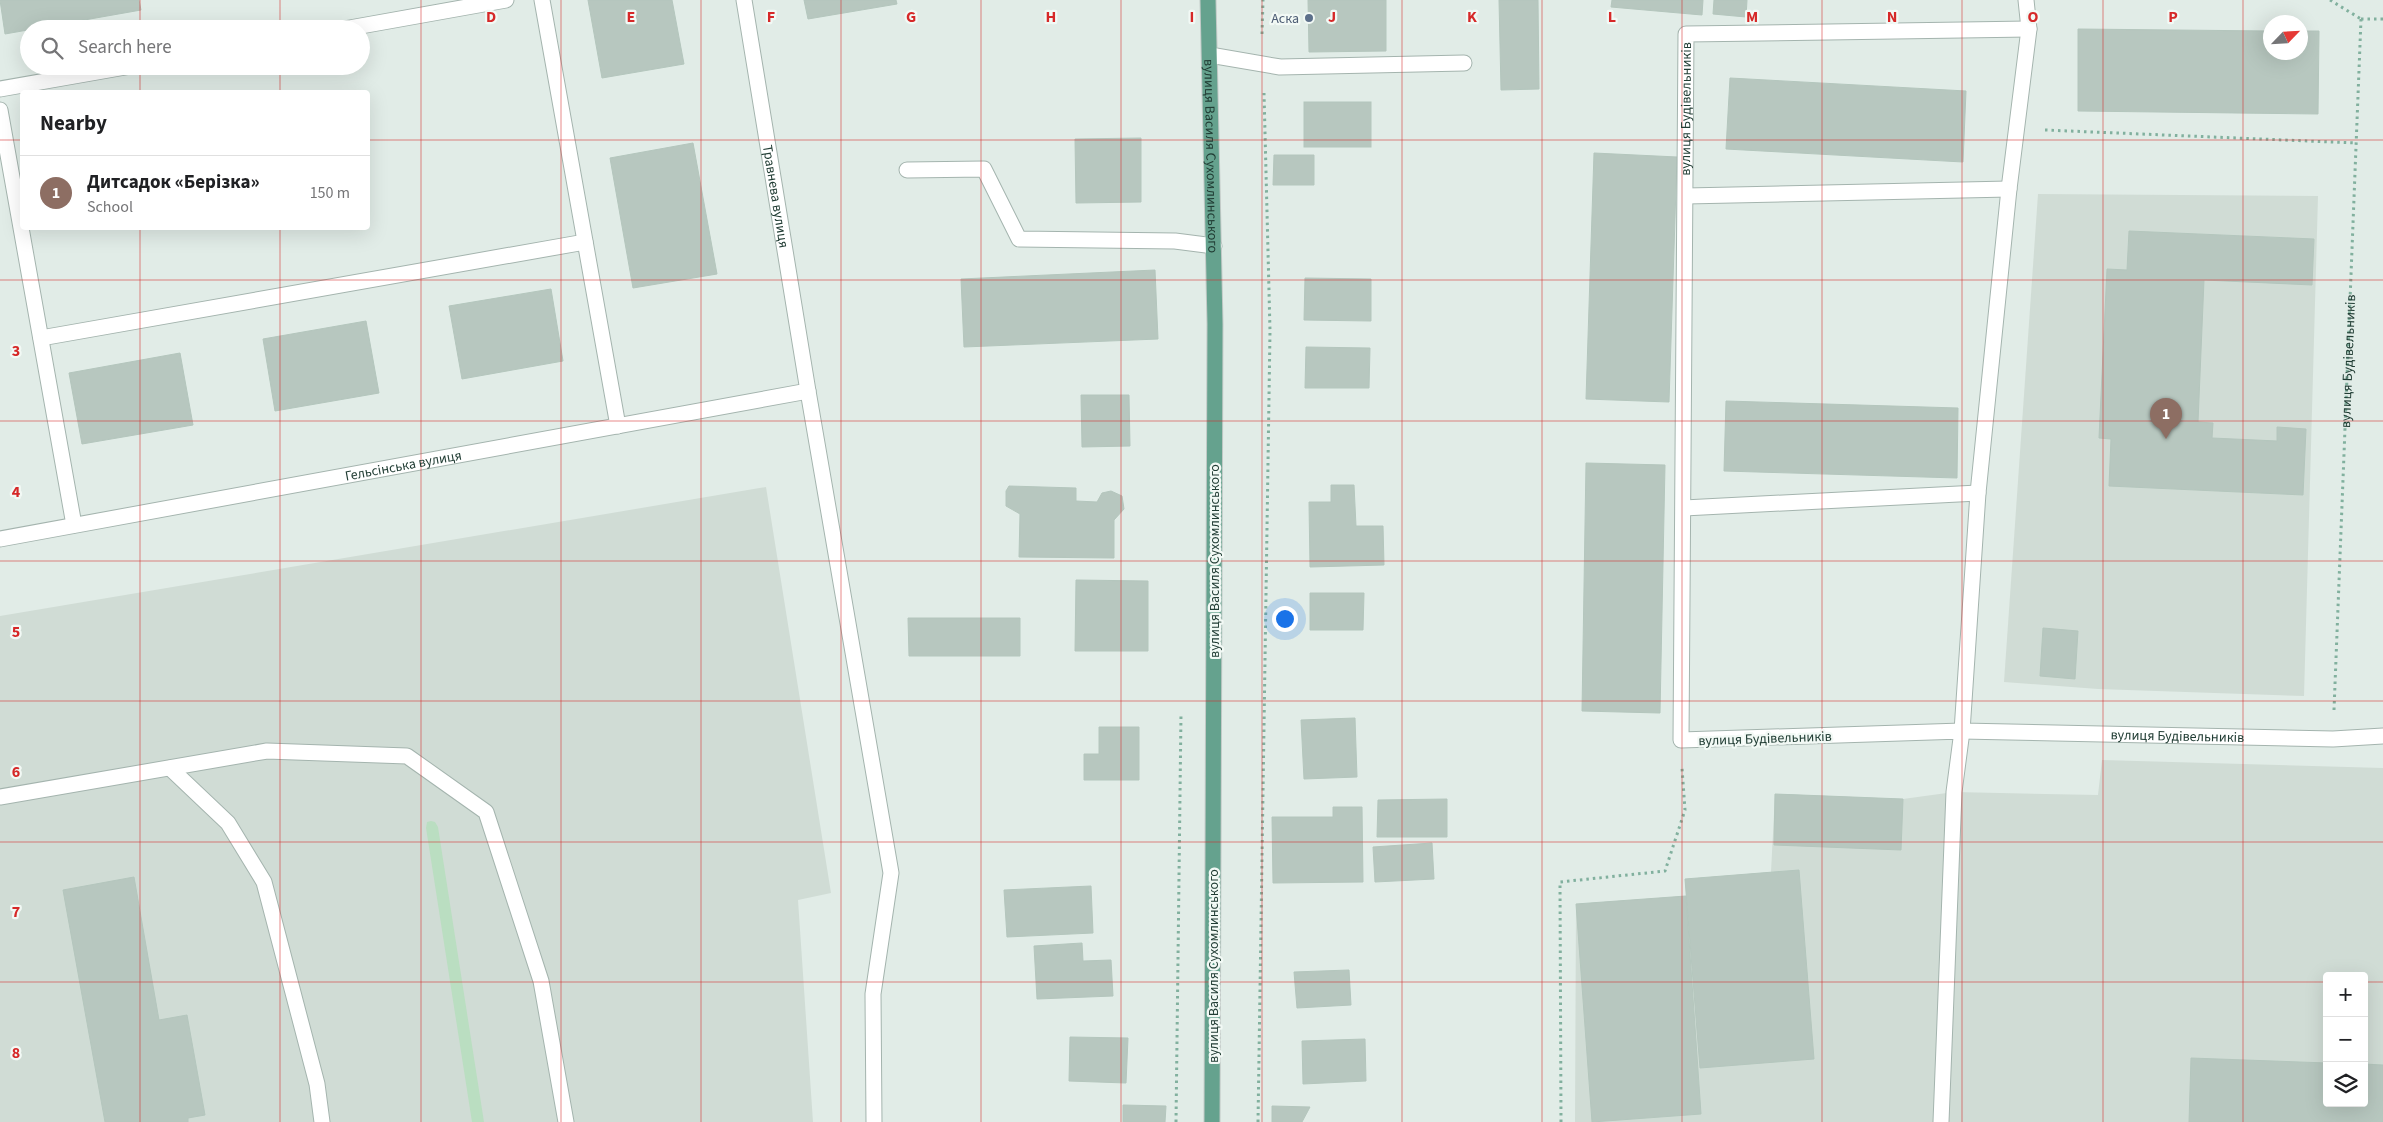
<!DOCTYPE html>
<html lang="en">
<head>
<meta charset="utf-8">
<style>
  body { margin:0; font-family:"Source Sans 3",sans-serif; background:#f2f2f2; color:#202124 }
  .controls { position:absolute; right:15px; bottom:15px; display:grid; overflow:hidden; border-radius:5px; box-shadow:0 5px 20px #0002 }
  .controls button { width:45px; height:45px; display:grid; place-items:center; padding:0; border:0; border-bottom:1px solid #e0e0e0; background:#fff; color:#202124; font:25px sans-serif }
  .compass { position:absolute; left:2263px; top:15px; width:45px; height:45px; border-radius:50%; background:#fff; box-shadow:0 5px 20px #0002; rotate:65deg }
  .you { position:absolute; left:1284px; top:618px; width:18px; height:18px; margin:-12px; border:4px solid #fff; border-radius:50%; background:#1a73e8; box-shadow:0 0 0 8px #1a73e833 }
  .badge { display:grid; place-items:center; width:32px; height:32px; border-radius:50%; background:#7f463b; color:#fff; font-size:16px; font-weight:700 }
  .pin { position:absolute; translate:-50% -41px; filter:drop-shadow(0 1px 2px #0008) }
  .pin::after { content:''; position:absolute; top:26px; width:18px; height:15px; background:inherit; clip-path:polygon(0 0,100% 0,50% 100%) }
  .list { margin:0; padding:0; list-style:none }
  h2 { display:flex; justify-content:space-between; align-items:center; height:65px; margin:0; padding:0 20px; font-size:21px }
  h2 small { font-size:16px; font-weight:400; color:#757577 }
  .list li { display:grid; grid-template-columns:32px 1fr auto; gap:15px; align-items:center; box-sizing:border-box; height:75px; padding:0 20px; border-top:1px solid #e0e0e0 }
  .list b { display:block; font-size:19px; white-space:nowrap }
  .list p { margin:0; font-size:16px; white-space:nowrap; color:#757577 }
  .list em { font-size:16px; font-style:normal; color:#757577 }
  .icon { flex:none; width:28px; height:28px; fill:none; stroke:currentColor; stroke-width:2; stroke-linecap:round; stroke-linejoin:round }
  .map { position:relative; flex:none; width:2383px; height:1122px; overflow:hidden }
  .search { position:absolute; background:#fff; box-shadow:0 5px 20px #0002; left:20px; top:20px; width:350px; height:55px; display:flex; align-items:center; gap:12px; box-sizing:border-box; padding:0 18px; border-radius:28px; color:#757577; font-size:19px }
  .panel { position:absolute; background:#fff; box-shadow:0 5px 20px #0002; left:20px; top:90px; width:350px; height:140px; border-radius:5px }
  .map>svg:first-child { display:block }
</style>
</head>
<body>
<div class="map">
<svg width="2383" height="1122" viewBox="0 0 2383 1122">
  <rect width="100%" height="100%" fill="#e1ece7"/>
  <!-- built -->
  <g fill="#d0dcd5" fill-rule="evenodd">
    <path d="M2038 194 2318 196 2304 696 2098 689 2004 682Z"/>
    <path d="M766 487 831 893 798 900 813 1122H0V616Z"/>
    <path d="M2102 760 2383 768V1122H1575L1576 904 1686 896 1685 879 1771 872 1775 794 1903 799 1954 792 2098 795ZM2327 976H2364V1103H2327Z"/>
  </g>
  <!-- green -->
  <path fill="#badec1" d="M431 821 435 822 438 827 484 1122H472L426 828 427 822Z"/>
  <!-- building -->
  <g fill="#b7c7bf" stroke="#b4c6bd">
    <path d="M0 0H139L141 10 5 34Z"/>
    <path d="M588 0H672L684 64 602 78Z"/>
    <path d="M804 0H896L897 4 808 19Z"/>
    <path d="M1308 0H1386V51L1309 52Z"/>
    <path d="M1499 0H1538L1539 89 1501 90Z"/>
    <path d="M1612 0H1703L1702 15 1611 7Z"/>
    <path d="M1714 0H1747L1746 17 1713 14Z"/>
    <path d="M2078 29 2270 31V52H2300V31H2319L2318 114 2078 111Z"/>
    <path d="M1730 78 1966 91 1963 162 1726 149Z"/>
    <rect x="1304" y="102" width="67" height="45"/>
    <path d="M1141 138V202L1076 203 1075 139Z"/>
    <path d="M693 143 717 274 633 288 610 158Z"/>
    <path d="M1594 153 1677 157 1669 402 1586 399Z"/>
    <path d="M1274 155H1314V185H1273Z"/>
    <path d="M2129 231 2314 239 2312 285 2204 280 2198 422 2213 423 2212 438 2277 441V427L2306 429 2303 495 2109 486 2111 439 2099 438 2107 269 2127 270Z"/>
    <path d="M1155 270 1158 339 964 347 961 279Z"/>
    <path d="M1305 278 1371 279V321L1304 320Z"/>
    <path d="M551 289 563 361 462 379 449 306Z"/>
    <path d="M366 321 379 393 275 411 263 339Z"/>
    <path d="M1306 347 1370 348 1369 388H1305Z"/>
    <path d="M180 353 193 425 82 444 69 373Z"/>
    <path d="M1081 395H1129L1130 446 1082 447Z"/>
    <path d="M1726 401 1958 408 1957 478 1724 471Z"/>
    <path d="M1586 463 1665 465 1660 713 1582 711Z"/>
    <path d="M1331 485H1354L1356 526H1383L1384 565 1310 567 1309 502H1331Z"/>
    <path d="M1009 486 1076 488V501L1097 502 1102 493 1111 491 1122 496 1124 509 1114 520V558L1019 557 1020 514 1006 506V491Z"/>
    <path d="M1076 580 1148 581V651H1075Z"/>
    <path d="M1310 593H1364L1363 630H1310Z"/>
    <path d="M908 618H1020V656H909Z"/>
    <path d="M2043 628 2078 631 2075 679 2040 676Z"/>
    <path d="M1355 718 1357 777 1304 779 1301 720Z"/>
    <path d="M1099 727H1139V780H1084V754H1099Z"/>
    <path d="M1775 794 1903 799 1901 850 1774 845Z"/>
    <path d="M1447 799V837H1377L1378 800Z"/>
    <path d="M1333 807H1362L1363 882 1273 883 1272 817H1333Z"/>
    <path d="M1432 843 1434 879 1375 882 1373 847Z"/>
    <path d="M1799 870 1814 1059 1700 1068 1685 879Z"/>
    <path d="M134 877 159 1020 187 1015 205 1115 188 1118V1122H105L63 890Z"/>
    <path d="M1091 886 1093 933 1007 937 1004 890Z"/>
    <path d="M1686 896 1701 1114 1592 1122 1576 904Z"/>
    <path d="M1082 943 1083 961 1111 960 1113 996 1037 999 1034 946Z"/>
    <path d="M1349 970 1351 1005 1297 1008 1294 972Z"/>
    <path d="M1070 1037 1128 1038 1126 1083 1069 1081Z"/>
    <path d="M1365 1039 1366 1081 1303 1084 1302 1041Z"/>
    <path d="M2191 1058 2327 1063V1103H2364V1064L2383 1065V1122H2189Z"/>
    <path d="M1123 1105 1166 1106 1165 1122H1123Z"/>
    <path d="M1272 1106 1310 1107 1302 1122H1272Z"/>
  </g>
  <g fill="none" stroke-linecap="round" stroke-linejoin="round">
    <defs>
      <g id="minor">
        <path d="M542 0 618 426"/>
        <path id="s2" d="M744 0 808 391 891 873 873 994 874 1122"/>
        <path id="s3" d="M2026 0 2029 29 2009 189 1978 493 1962 731 2333 739 2383 736"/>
        <path d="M344 29 506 0"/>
        <path d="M1210 55 1280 67 1464 63"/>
        <path d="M0 89 131 66"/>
        <path d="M0 110 74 525"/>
        <path d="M907 170 984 169 1019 239 1175 241 1214 246"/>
        <path d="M1686 196 2009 189"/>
        <path d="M41 338 585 242"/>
        <path d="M1684 508 1978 493"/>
        <path id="s4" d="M0 539 808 391"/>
        <path d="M170 768 228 823 264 882 317 1084 322 1122"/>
        <path d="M0 797 267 751 407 756 486 812 541 981 566 1122"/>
        <path id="s5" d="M1941 1122 1954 792 1962 731 1681 740 1686 34 2029 29"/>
      </g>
      <g id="major">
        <path id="s6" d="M1208 0 1215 324 1212 1122"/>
      </g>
    </defs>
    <!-- minor casing -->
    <use href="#minor" stroke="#a4b4ae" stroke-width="17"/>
    <!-- major casing -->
    <use href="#major" stroke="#c1c9c6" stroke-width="17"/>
    <!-- path -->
    <g stroke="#81b09e" stroke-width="3" stroke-dasharray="2.5 4" stroke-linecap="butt">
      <path d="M2330 0 2361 19"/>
      <path d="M2361 19H2383"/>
      <path d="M1262 34 1263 0"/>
      <path d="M2045 130 2356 143"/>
      <path id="s1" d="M2334 710 2361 19"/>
      <path d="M1176 1122 1181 713"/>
      <path d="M1258 1122 1270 331 1264 93"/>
      <path d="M1561 1122 1560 882 1665 871 1685 810 1682 768"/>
    </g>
    <!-- minor -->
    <use href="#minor" stroke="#fff" stroke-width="15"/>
    <!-- major -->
    <use href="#major" stroke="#65a28e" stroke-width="15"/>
  </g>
  <!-- grid -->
  <path fill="none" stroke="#d62828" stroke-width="1" stroke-opacity="0.55" d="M140 0V29M280 0V29M421 0V1122M561 0V1122M701 0V1122M841 0V1122M981 0V1122M1121 0V1122M1262 0V1122M1402 0V1122M1542 0V1122M1682 0V1122M1822 0V1122M1962 0V1122M2103 0V1122M2243 0V1122M140 66V92M280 66V92M0 140H22M368 140H2383M140 228V1122M280 228V1122M0 280H2383M0 421H2383M0 561H2383M0 701H2383M0 842H2383M0 982H2327M2364 982H2383"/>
  <!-- markers -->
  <circle fill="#5c6f8a" stroke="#f2f9f5" stroke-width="2" cx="1309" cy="18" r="5"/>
  <g text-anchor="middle" stroke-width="4.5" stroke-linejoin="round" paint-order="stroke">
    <!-- service labels -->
    <g font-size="14" fill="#4e5e75" stroke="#f2f9f5" text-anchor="end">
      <text x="1299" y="23">Аска</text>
    </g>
    <!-- street labels -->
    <g font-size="14" fill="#213d34" stroke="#f2f9f5">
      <text dy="5" stroke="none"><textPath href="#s5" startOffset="1304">вулиця Будівельників</textPath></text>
      <text dy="5" stroke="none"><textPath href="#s6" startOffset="156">вулиця Василя Сухомлинського</textPath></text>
      <text dy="5" stroke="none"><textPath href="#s2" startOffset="199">Травнева вулиця</textPath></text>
      <text dy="5" stroke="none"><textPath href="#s1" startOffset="349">вулиця Будівельників</textPath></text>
      <text dy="5" stroke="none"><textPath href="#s4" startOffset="410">Гельсінська вулиця</textPath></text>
      <text transform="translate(1214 561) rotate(-90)" y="5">вулиця Василя Сухомлинського</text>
      <text dy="5" stroke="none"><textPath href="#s3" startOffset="950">вулиця Будівельників</textPath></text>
      <text transform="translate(1765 738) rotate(-2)" y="5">вулиця Будівельників</text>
      <text transform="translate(1213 966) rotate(-90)" y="5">вулиця Василя Сухомлинського</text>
    </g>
  </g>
  <g font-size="16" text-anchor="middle" font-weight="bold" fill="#d62828" stroke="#f2f9f5" stroke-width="4.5" stroke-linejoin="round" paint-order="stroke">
    <text x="491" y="22">D</text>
    <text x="631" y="22">E</text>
    <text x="771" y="22">F</text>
    <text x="911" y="22">G</text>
    <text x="1051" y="22">H</text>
    <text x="1192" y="22">I</text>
    <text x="1332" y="22">J</text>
    <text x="1472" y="22">K</text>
    <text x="1612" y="22">L</text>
    <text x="1752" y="22">M</text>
    <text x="1892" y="22">N</text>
    <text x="2033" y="22">O</text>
    <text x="2173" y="22">P</text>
    <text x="16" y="356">3</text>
    <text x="16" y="497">4</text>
    <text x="16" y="637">5</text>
    <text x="16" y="777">6</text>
    <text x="16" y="917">7</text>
    <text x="16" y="1058">8</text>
  </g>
</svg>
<div class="controls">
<button>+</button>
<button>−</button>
<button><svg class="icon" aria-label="layers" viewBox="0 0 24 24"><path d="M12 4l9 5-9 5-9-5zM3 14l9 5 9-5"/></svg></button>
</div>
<svg class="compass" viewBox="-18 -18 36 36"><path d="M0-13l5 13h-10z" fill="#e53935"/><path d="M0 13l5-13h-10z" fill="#757577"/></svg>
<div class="you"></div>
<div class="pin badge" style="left:2166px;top:439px;background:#8d6e63">1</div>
<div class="search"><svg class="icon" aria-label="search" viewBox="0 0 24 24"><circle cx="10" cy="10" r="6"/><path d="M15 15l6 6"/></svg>Search here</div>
<section class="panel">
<h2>Nearby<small></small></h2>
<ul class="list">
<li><span class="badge" style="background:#8d6e63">1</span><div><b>Дитсадок «Берізка»</b><p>School</p></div><em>150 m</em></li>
</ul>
</section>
</div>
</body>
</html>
